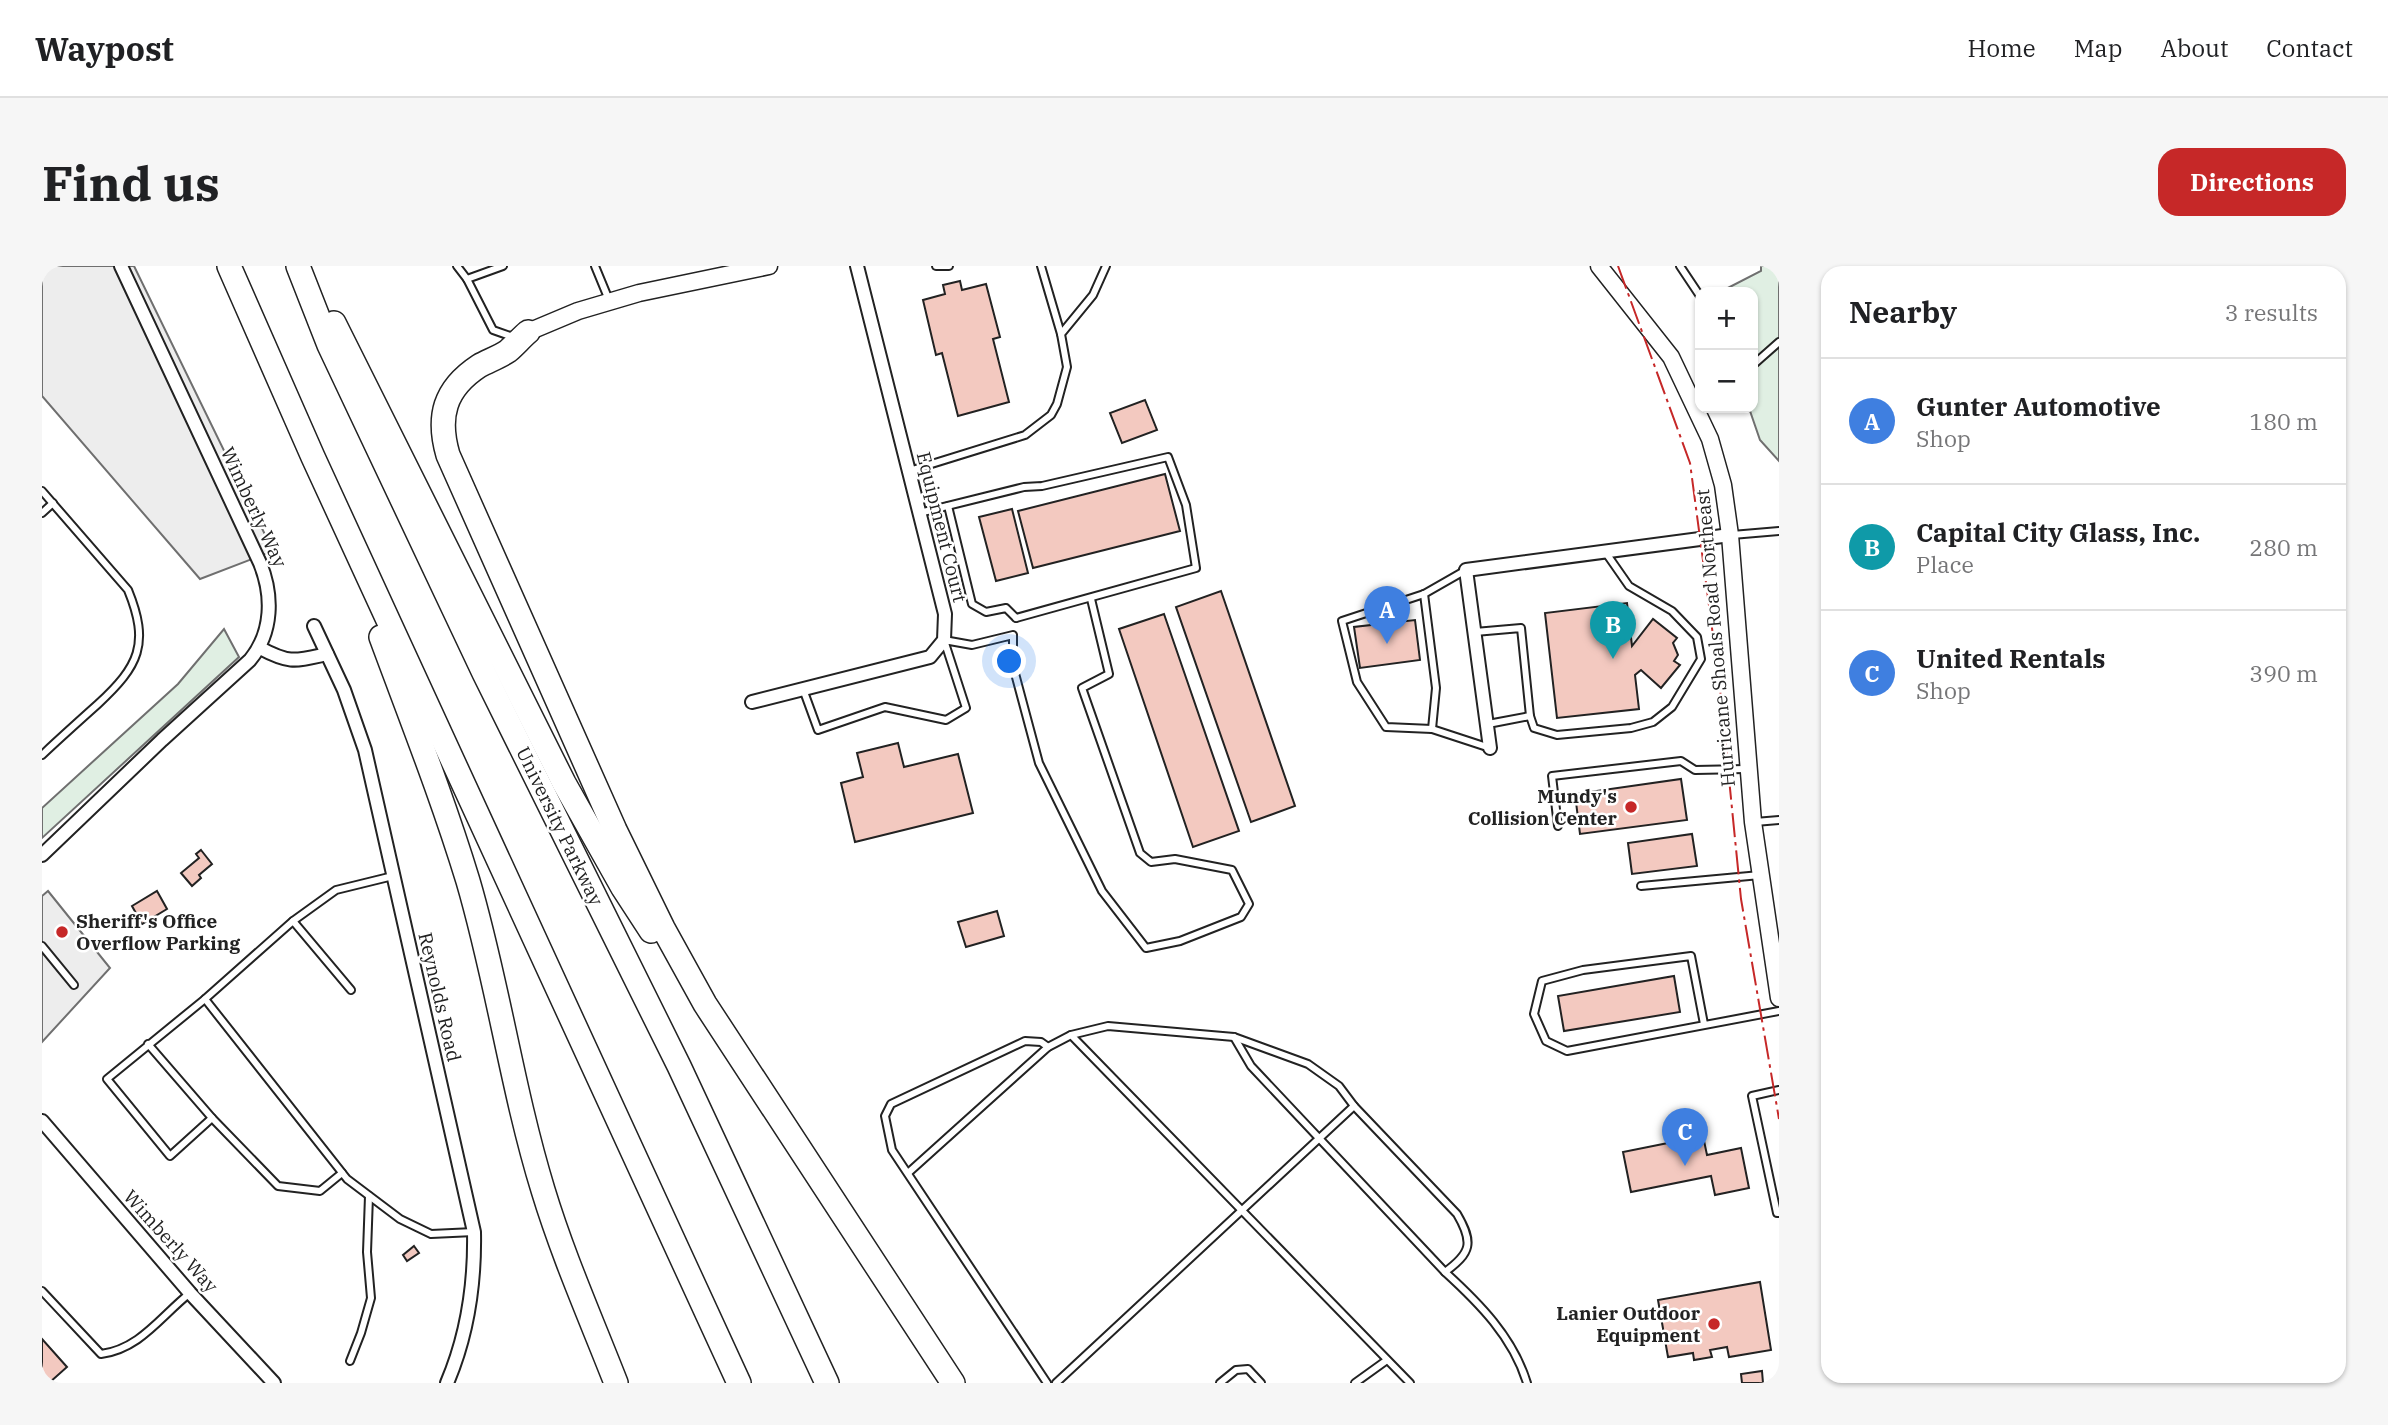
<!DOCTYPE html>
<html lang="en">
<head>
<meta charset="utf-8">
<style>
  body { margin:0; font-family:"IBM Plex Serif",serif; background:#f6f6f6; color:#202124 }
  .controls { position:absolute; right:21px; top:21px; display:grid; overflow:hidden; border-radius:14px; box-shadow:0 2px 5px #0004 }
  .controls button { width:63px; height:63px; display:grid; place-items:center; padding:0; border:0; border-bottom:2px solid #e0e0e0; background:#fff; color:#202124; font:35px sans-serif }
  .you { position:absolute; left:968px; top:396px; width:24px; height:24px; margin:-18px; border:5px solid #fff; border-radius:50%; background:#1a73e8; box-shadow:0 0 0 10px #1a73e833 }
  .badge { display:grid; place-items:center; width:46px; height:46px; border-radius:50%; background:#c62828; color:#fff; font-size:23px; font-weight:700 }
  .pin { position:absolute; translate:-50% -58px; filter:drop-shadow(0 2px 4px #0008) }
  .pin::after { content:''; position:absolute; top:37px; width:24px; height:21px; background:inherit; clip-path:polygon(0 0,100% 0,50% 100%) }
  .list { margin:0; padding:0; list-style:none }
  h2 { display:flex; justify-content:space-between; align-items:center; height:91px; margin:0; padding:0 28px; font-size:30px }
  h2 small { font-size:23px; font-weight:400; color:#757577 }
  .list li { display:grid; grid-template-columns:46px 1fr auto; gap:21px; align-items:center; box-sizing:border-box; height:126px; padding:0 28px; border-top:2px solid #e0e0e0 }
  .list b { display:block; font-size:26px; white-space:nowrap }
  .list p { margin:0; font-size:23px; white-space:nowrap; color:#757577 }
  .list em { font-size:23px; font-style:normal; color:#757577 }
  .map { position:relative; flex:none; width:1737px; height:1117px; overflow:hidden; border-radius:21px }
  header { display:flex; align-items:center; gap:42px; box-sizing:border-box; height:98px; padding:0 35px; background:#fff; border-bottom:2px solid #e0e0e0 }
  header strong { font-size:33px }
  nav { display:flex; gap:38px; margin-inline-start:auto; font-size:24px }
  .intro { display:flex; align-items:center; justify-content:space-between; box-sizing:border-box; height:168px; padding:0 42px }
  h1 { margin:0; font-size:49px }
  .button { padding:18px 32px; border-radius:21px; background:#c62828; color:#fff; font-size:24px; font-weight:700 }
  main { display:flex; gap:42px; padding:0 42px }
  aside { flex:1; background:#fff; border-radius:21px; box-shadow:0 2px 5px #0004 }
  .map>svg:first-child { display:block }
</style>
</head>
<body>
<header>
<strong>Waypost</strong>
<nav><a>Home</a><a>Map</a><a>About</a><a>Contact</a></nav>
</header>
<div class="intro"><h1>Find us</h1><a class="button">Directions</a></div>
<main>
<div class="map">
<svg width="1737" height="1117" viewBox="0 0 1737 1117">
  <rect width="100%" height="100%" fill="#fff"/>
  <!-- green -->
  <g fill="#e0efe3" stroke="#6f6f6f" stroke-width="2">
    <path d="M1719 0H1737V195L1718 174 1707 142H1711V26H1678L1719 5Z"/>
    <path d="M182 363 197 391 0 572V542L136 418Z"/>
  </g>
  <!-- parking -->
  <g fill="#ededed" stroke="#6f6f6f" stroke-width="2">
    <path d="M0 0H92L231 285 158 313 0 130Z"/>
    <path d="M6 625 68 702 0 776V630Z"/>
  </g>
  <!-- building -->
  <g fill="#f3c9c0" stroke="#222" stroke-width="2">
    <path d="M918 15 920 24 944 18 958 71 951 73 967 136 916 150 900 87 894 89 881 34 903 28 901 19Z"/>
    <path d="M1103 134 1115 164 1080 177 1068 147Z"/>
    <path d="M1123 208 1138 265 991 302 976 245Z"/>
    <path d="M970 243 986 307 954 315 937 251Z"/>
    <path d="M1179 325 1253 540 1209 556 1134 341Z"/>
    <path d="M1585 337 1590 380 1611 353 1635 372 1631 377 1636 389 1632 395 1638 399 1619 422 1599 404 1593 409 1597 443 1515 452 1503 347Z"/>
    <path d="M1122 348 1197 565 1151 581 1077 363Z"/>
    <path d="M1373 354 1378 394 1318 402 1312 361Z"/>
    <path d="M856 477 862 501 916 488 931 547 813 576 799 517 821 511 815 487Z"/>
    <path d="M1639 513 1645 554 1538 568 1533 528Z"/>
    <path d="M1650 568 1655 600 1590 608 1586 577Z"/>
    <path d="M159 584 170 598 157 609 159 612 150 620 139 607 157 592 154 588Z"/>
    <path d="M115 625 125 643 100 658 90 640Z"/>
    <path d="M955 645 962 670 924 681 916 656Z"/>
    <path d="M1632 710 1638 746 1522 765 1516 730Z"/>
    <path d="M1661 870 1665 889 1699 882 1707 922 1673 929 1669 910 1589 926 1581 886Z"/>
    <path d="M372 980 377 987 365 995 361 989Z"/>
    <path d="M1718 1016 1729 1084 1687 1091 1685 1081 1668 1084 1670 1091 1652 1094 1651 1087 1626 1091 1616 1034Z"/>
    <path d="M0 1073 25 1101 7 1117H0Z"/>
    <path d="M1720 1105 1721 1117H1700L1699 1108Z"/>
  </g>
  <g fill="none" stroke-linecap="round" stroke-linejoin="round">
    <defs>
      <g id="service">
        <path d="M415 0 425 13 451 64 468 70 474 69"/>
        <path d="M553 0 567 34"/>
        <path d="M894 0H907"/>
        <path d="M999 0 1019 68"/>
        <path d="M1638 0 1658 30"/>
        <path d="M425 13 461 0"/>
        <path d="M1711 99 1737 76"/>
        <path d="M867 205 983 169 1009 149 1015 138 1025 101 1019 68 1051 29 1064 0"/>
        <path d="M0 225 86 324C108 378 97 400 56 438 37 455 18 472 0 489"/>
        <path d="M906 240 930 338 944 346 964 342 974 352"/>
        <path d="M0 247 11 237"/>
        <path d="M877 247 982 221 1000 220 1126 191 1144 239 1154 302 974 352"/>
        <path d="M1690 269 1737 265"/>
        <path d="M1424 304 1382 328 1300 355 1315 416 1344 461 1390 463 1448 482"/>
        <path d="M1382 328 1394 422 1390 463"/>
        <path d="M1433 366 1479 362 1488 450 1492 462 1515 469 1589 462 1611 456 1630 441 1659 393 1655 371 1630 345 1587 320 1564 287"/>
        <path d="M761 423 776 464 843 441 904 454 924 442 902 374 930 379 971 369V400L997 497 1060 625 1104 682 1138 675 1199 651 1207 638 1190 604 1133 593 1109 596 1098 587 1040 422 1067 408 1049 333"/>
        <path d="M1446 458 1488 450"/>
        <path d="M1713 556 1737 554"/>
        <path d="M1516 560 1510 510 1639 495 1653 504 1704 503"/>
        <path d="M1599 620 1718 609"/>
        <path d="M251 655 309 724"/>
        <path d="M0 680 32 719"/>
        <path d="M163 733 305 913 358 953 389 968 432 966"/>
        <path d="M1662 758 1649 690 1541 704 1500 715 1492 748 1504 775 1525 785 1737 745"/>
        <path d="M1192 771 1209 800 1403 1006C1437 1037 1471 1071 1485 1117"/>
        <path d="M106 778 170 852"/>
        <path d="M1737 824 1710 830 1735 947H1737"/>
        <path d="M1312 840 1415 948C1432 977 1429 987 1403 1006"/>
        <path d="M300 907 278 925 236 920 170 852 128 890 65 813 163 733 251 655 294 624 351 610"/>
        <path d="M866 907 1006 781 1029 769 1368 1117"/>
        <path d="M0 1025 59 1088C98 1083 119 1050 148 1027"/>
        <path d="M308 1095 319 1067 329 1032 325 986 327 930"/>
        <path d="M1005 1117 850 884 843 850 849 838 983 775 999 776 1006 781"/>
        <path d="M1014 1117 1312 840 1297 820 1266 798 1192 771 1066 760 1029 769"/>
        <path d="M1178 1117 1194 1104 1206 1103 1219 1117"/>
        <path d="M1313 1117 1345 1094"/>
      </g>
      <g id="minor">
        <path d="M272 360 302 424 323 484 432 966C433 1017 425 1070 405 1117"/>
        <path d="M218 382C248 398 253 395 285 388"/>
        <path d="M710 436 888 391 902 374 903 348 815 0"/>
        <path d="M1448 482 1424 304 1688 269"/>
        <path d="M0 589 120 474 208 394C231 366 231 329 218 297L79 0"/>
        <path d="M0 855 148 1027 232 1117"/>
      </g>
      <g id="tertiary">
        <path d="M1557 0 1629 91 1668 173 1681 219 1688 269 1711 556 1737 732"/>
        <path d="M486 66 536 45 597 27 727 0"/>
      </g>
      <g id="motorway">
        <path d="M187 0 271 191 697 1117"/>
        <path d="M256 0 287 79 442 407 637 800 785 1117"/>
        <path d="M292 57 522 517 581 622 609 665"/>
        <path d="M486 66C479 72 473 79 466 85 457 91 446 95 437 100 402 123 395 151 406 189L573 564 621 662 663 738 911 1117"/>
        <path d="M339 371C369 452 401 533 426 615 456 717 470 823 501 924 521 990 549 1053 574 1117"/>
      </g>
    </defs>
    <!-- service casing -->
    <use href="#service" stroke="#222" stroke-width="10"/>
    <!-- minor casing -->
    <use href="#minor" stroke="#222" stroke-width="16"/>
    <!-- tertiary casing -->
    <use href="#tertiary" stroke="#222" stroke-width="19"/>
    <!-- motorway casing -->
    <use href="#motorway" stroke="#222" stroke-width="26"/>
    <!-- service -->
    <use href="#service" stroke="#fff" stroke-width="6"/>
    <!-- minor -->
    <use href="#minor" stroke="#fff" stroke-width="12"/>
    <!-- tertiary -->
    <use href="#tertiary" stroke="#fff" stroke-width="16"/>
    <!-- motorway -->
    <use href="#motorway" stroke="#fff" stroke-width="23"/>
    <!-- power -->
    <path stroke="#c62828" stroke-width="2" stroke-dasharray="24 5 3.5 5" stroke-linecap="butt" d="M1576 0 1648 197 1678 422 1699 633 1737 853"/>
  </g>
  <!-- markers -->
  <g fill="#c62828" stroke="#fff" stroke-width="2.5">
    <circle cx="1589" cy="541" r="7"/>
    <circle cx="20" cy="666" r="7"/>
    <circle cx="1672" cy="1058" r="7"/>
  </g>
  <g text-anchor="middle" stroke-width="5" stroke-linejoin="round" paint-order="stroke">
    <!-- street labels -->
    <g font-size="19" fill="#222" stroke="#fff">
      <text transform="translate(212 241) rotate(65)" y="7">Wimberly Way</text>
      <text transform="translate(900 261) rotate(76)" y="7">Equipment Court</text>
      <text transform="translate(1673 372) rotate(-95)" y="7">Hurricane Shoals Road Northeast</text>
      <text transform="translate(518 560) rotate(64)" y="7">University Parkway</text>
      <text transform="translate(398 731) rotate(77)" y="7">Reynolds Road</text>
      <text transform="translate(129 975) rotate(48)" y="7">Wimberly Way</text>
    </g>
    <!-- poi labels -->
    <g font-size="19" font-weight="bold" fill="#222" stroke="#fff" text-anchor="end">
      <text x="1575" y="537">Mundy's<tspan x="1575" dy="22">Collision Center</tspan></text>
      <text x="34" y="662" text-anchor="start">Sheriff's Office<tspan x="34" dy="22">Overflow Parking</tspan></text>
      <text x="1658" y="1054">Lanier Outdoor<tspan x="1658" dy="22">Equipment</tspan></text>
    </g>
  </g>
</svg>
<div class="controls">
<button>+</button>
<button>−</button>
</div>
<div class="you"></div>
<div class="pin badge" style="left:1345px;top:378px;background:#3f7fe0">A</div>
<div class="pin badge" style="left:1571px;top:393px;background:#0f9aa8">B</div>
<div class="pin badge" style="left:1643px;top:900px;background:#3f7fe0">C</div>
</div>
<aside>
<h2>Nearby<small>3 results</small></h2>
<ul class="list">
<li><span class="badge" style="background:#3f7fe0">A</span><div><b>Gunter Automotive</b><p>Shop</p></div><em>180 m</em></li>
<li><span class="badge" style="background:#0f9aa8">B</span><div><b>Capital City Glass, Inc.</b><p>Place</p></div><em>280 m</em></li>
<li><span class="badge" style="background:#3f7fe0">C</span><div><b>United Rentals</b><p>Shop</p></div><em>390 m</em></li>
</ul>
</aside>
</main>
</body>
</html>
